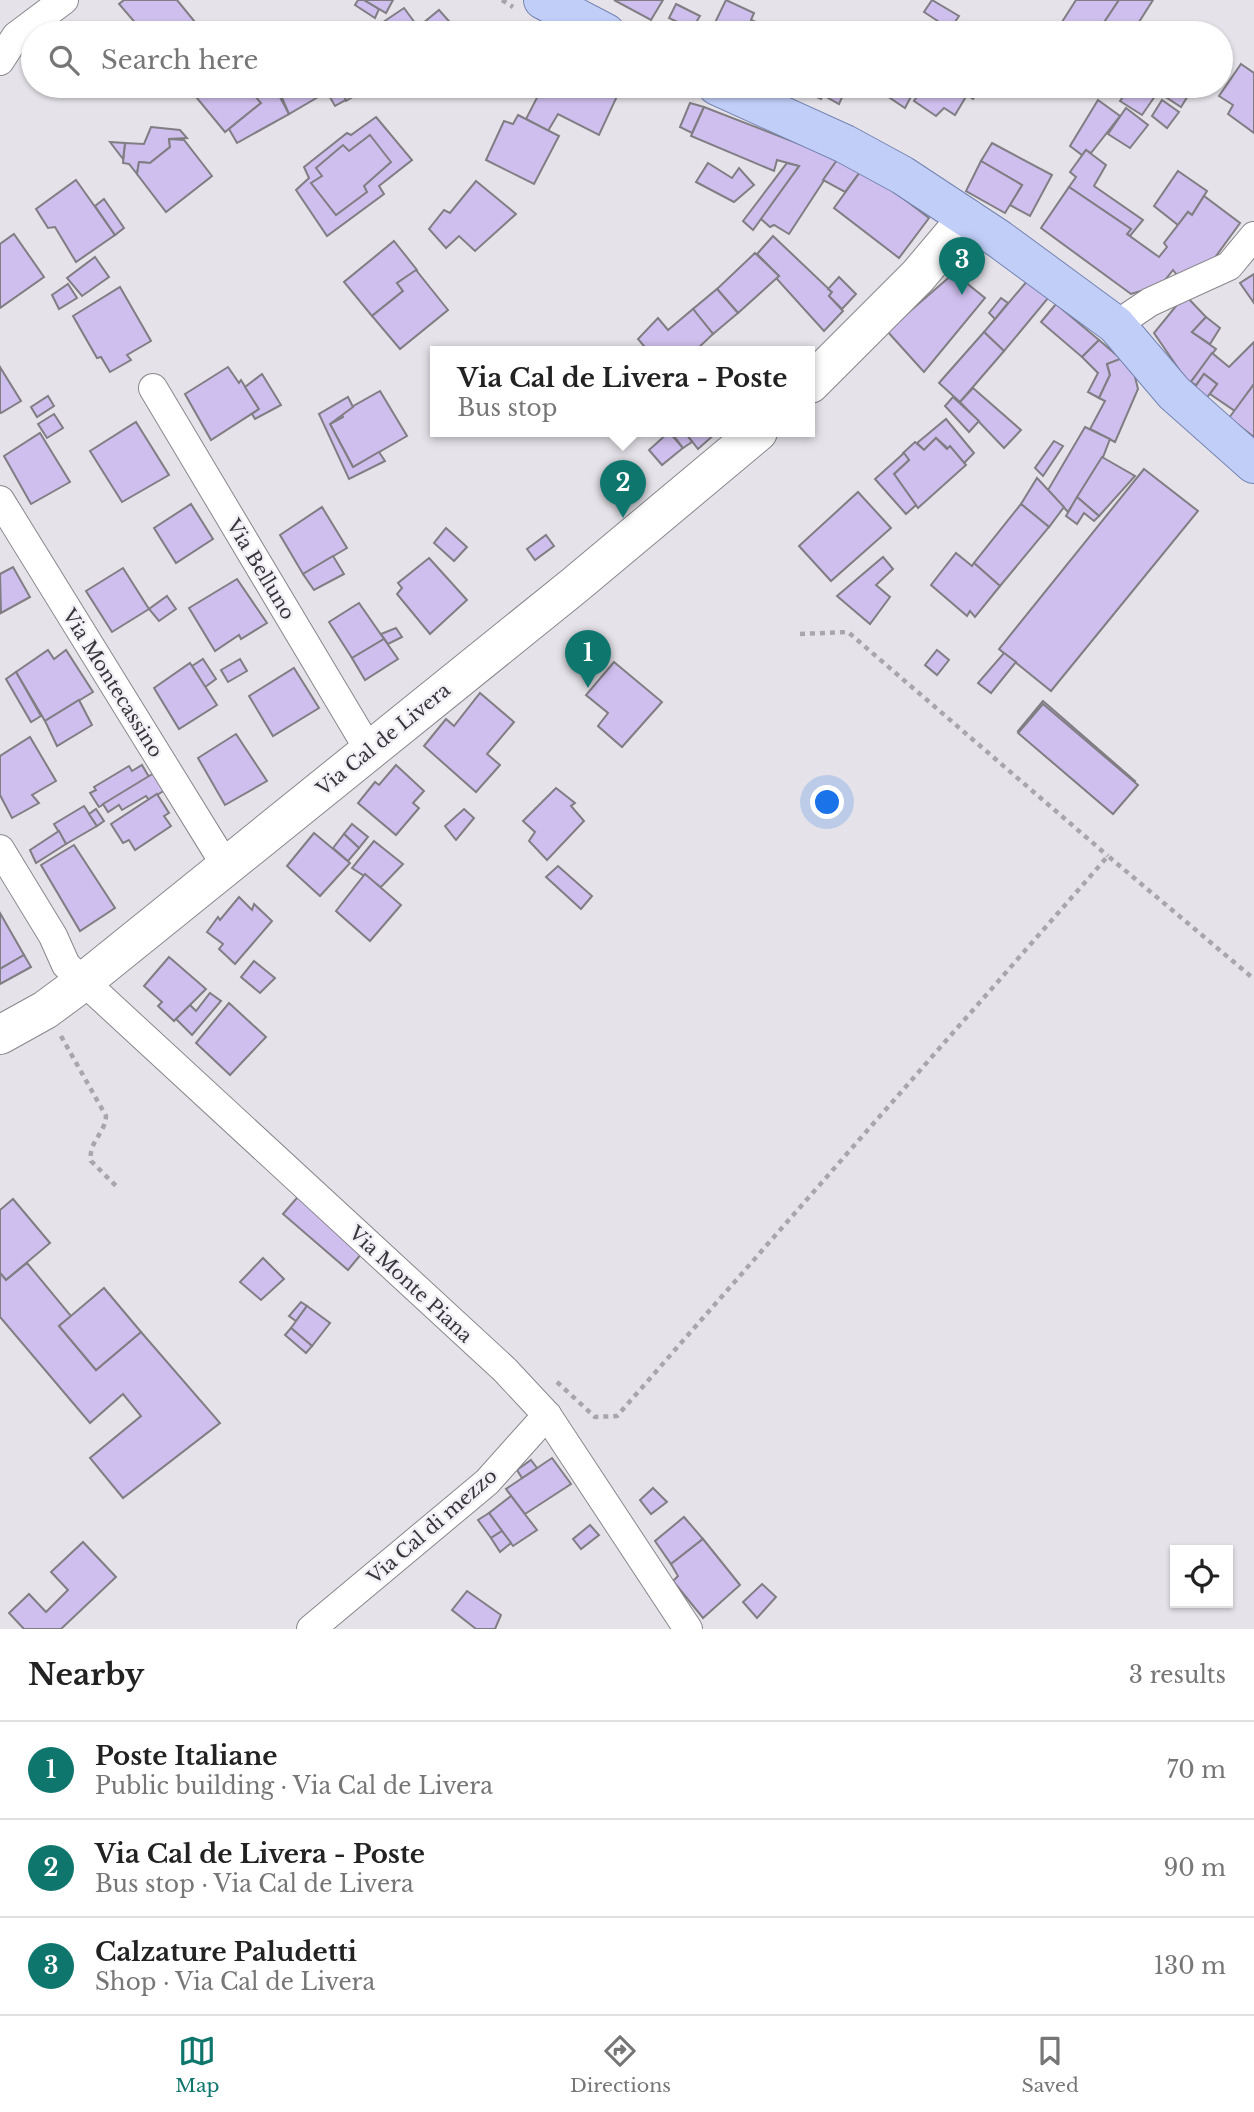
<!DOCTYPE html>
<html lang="en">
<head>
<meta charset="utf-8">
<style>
  body { margin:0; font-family:"Libre Baskerville",serif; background:#f2f2f2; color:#222 }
  .controls { position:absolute; right:21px; bottom:21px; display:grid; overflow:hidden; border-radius:0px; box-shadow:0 2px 5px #0004 }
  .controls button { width:63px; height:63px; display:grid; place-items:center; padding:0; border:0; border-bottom:2px solid #e0e0e0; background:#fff; color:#222; font:35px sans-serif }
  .you { position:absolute; left:828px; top:803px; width:24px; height:24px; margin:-18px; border:5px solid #fff; border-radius:50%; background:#1a73e8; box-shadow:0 0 0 10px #1a73e833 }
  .badge { display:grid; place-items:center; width:46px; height:46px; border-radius:50%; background:#0f766e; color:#fff; font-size:23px; font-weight:700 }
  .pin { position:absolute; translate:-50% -58px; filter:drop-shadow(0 2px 4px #0008) }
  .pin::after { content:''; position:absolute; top:37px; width:24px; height:21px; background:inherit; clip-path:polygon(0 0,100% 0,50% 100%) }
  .popup { position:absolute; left:430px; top:346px; width:385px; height:91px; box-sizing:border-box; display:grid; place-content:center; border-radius:0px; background:#fff; filter:drop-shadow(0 2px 5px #0005); font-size:23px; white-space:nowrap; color:#767676 }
  .popup b { font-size:26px; color:#222 }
  .popup::after { content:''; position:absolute; left:50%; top:100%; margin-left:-14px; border:14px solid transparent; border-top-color:#fff }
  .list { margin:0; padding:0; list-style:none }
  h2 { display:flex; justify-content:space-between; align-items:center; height:91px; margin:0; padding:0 28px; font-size:30px }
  h2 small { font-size:23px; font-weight:400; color:#767676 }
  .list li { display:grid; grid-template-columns:46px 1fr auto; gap:21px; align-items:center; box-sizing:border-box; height:98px; padding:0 28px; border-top:2px solid #e0e0e0 }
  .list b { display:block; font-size:26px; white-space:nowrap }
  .list p { margin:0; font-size:23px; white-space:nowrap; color:#767676 }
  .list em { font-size:23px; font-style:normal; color:#767676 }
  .icon { flex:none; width:38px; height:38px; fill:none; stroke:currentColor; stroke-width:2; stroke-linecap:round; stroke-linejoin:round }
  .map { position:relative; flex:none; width:1254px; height:1629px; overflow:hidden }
  .search { position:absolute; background:#fff; box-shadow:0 2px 5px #0004; left:21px; right:21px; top:21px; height:77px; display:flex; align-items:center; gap:18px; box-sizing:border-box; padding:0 24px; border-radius:38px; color:#767676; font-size:26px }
  .sheet { height:385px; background:#fff }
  nav { display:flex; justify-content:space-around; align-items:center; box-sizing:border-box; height:98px; border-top:2px solid #e0e0e0; background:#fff; font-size:19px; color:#767676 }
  nav a { display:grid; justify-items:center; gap:4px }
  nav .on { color:#0f766e }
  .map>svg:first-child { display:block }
</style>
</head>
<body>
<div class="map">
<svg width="1254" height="1629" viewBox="0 0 1254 1629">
  <rect width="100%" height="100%" fill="#e5e3e9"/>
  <!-- building -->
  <g fill="#cfbfee" stroke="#807e83" stroke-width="2">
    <path d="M124 0H177L204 33H144L119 4Z"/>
    <path d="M358 0H364L379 9 375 18 355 5Z"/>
    <path d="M364 0H393L386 13Z"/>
    <path d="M614 0H663L651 20Z"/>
    <path d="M726 0 754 13 751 20 776 30 774 33H710Z"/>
    <path d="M932 0 959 16 950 29 924 12Z"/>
    <path d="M1076 0H1119L1097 33H1055Z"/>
    <path d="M1119 0H1153L1132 33H1097Z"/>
    <path d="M676 4 700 16 692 29 669 18Z"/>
    <path d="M404 8 418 27 411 33H367Z"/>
    <path d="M439 10 456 29 450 33H411Z"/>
    <path d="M779 24 795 31 799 33H774Z"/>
    <path d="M1241 64 1254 73V133L1228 114 1233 105 1219 96Z"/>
    <path d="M187 86H247L261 103 225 132Z"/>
    <path d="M253 86H274L289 114 237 143 229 129 261 103 249 89Z"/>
    <path d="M290 86H371L346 101 337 86 289 114 280 93Z"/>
    <path d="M337 86 346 100 335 106 327 92Z"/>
    <path d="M543 86H608L619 92 599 135 558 114 548 131 526 119Z"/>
    <path d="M792 86H827L821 99Z"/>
    <path d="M827 86H847L839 104 823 95Z"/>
    <path d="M889 86H907L914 91 905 108 884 94Z"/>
    <path d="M907 86H983L973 99 967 95 955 115 944 108 936 116 914 101 919 93Z"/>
    <path d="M1131 86H1162L1142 115 1120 101Z"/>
    <path d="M1162 86H1194L1181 107 1158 92Z"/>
    <path d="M1098 100 1120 116 1091 153 1086 150 1082 155 1070 146Z"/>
    <path d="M1162 100 1179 112 1167 128 1152 116Z"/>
    <path d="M690 103 704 107 692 133 680 127Z"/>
    <path d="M704 107 838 159 789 234 774 225 770 227 760 218 799 166 777 160 774 171 691 136Z"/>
    <path d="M1126 108 1148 125 1130 148 1108 134Z"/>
    <path d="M518 115 559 136 534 184 486 160 504 121 513 124Z"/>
    <path d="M376 117 412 160 379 186 384 194 327 236 296 190 309 178 304 167 347 133 351 135Z"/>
    <path d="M151 127 180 130 187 138 169 139 170 147 150 163 139 162 137 174 129 164 123 163 125 143 144 144Z"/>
    <path d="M370 135 391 162 364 186 367 192 336 215 311 183 322 176 316 168 343 145 349 151Z"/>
    <path d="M169 139 184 140 212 176 166 212 137 174 139 162 150 163 170 147Z"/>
    <path d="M110 142 125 143 123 159Z"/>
    <path d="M992 143 1052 175 1030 216 1010 205 1022 185 981 161Z"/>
    <path d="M1086 150 1106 165 1094 186 1143 220 1130 236 1127 234 1131 229 1069 187 1076 177 1070 172Z"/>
    <path d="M837 160 860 172 845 192 823 180Z"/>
    <path d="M981 161 1022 185 1005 213 966 191Z"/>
    <path d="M708 163 732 178 739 168 754 185 734 202 696 182Z"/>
    <path d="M787 163 799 166 753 230 743 221Z"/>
    <path d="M863 168 929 218 899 258 834 208Z"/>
    <path d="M1178 171 1207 191 1192 215 1188 212 1178 225 1154 206Z"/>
    <path d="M76 180 115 235 76 262 55 227 48 228 36 209Z"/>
    <path d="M476 181 516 214 475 251 459 236 446 248 429 229 444 210 450 213Z"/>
    <path d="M1069 187 1131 229 1127 234 1159 257 1167 247 1164 243 1188 212 1192 215 1204 196 1240 223 1211 263 1177 275 1173 270 1161 285 1131 294 1041 228Z"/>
    <path d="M104 199 124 228 115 235 95 206Z"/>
    <path d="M14 234 44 277 0 308V244Z"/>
    <path d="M773 236 832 292 829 296 843 311 824 331 776 278 779 276 757 254Z"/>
    <path d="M394 241 417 270 397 283 403 291 372 316 344 282Z"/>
    <path d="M755 253 779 276 738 313 717 289Z"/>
    <path d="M95 257 109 277 82 296 67 278Z"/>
    <path d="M416 270 448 310 400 349 372 316 403 291 397 283Z"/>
    <path d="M954 273 985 298 924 372 887 331Z"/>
    <path d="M1254 274V303L1240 283Z"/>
    <path d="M839 277 856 294 842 309 829 296 832 292 828 289Z"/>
    <path d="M1028 280 1049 297 1004 351 984 332Z"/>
    <path d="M68 284 77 298 59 309 52 295Z"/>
    <path d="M120 287 151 341 127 355 131 360 110 372 101 357 97 358 73 316Z"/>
    <path d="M717 289 738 313 713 334 693 309Z"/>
    <path d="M1185 295 1206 317 1192 332 1216 349 1189 384 1154 333Z"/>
    <path d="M1001 298 1008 303 995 319 989 313Z"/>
    <path d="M1056 304 1099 340 1082 357 1041 322Z"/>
    <path d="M693 309 713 334 694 352H649L638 339 658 318 668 330Z"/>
    <path d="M1206 317 1220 328 1210 344 1192 332Z"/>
    <path d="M984 332 1004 351 960 402 939 383Z"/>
    <path d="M1099 340 1121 359 1107 364 1110 375 1099 398 1088 392 1098 373 1082 357Z"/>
    <path d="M1254 342V384L1235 411 1210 394 1217 384 1204 374 1196 385 1191 382 1212 353 1229 367Z"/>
    <path d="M1125 357 1131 361 1138 389 1115 442 1090 429 1105 401 1099 398 1110 375 1107 364Z"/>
    <path d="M0 367 21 401 1 413 0 412Z"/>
    <path d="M228 367 239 383 241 380 259 409 211 440 185 394Z"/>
    <path d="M262 374 281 405 255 419 252 414 259 409 245 387Z"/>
    <path d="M1204 374 1217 384 1205 400 1193 390Z"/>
    <path d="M1254 384V437L1229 418Z"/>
    <path d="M973 388 1021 430 1004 448 960 402Z"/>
    <path d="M380 391 407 436 353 467 330 424 343 417 341 413Z"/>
    <path d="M48 396 54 406 37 417 31 407Z"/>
    <path d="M348 397 353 407 330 424 353 467 379 452 385 461 349 479 319 414Z"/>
    <path d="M953 397 979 421 969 432 945 406Z"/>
    <path d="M54 414 63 428 47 438 38 424Z"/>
    <path d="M946 419 974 453 964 463 936 438 924 450 917 443Z"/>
    <path d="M136 422 169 475 122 502 90 451Z"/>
    <path d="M1085 427 1110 439 1103 457 1068 512 1048 490Z"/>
    <path d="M669 432 683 448 662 465 649 450Z"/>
    <path d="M671 432H685L692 442 683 448Z"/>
    <path d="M685 432H717L698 449Z"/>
    <path d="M40 433 70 482 31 504 4 456Z"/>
    <path d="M936 438 947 449 950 446 966 465 918 508 894 474 909 460 903 453 915 442 924 450Z"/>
    <path d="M1054 441 1063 446 1043 476 1035 468Z"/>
    <path d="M904 453 909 460 894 474 916 505 906 514 875 479Z"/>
    <path d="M1102 457 1135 476 1099 516 1077 497Z"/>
    <path d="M1144 469 1198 511 1051 691 999 649Z"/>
    <path d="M1037 478 1064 507 1049 527 1021 504Z"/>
    <path d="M858 492 891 528 831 581 799 546Z"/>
    <path d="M1077 497 1099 516 1094 521 1084 513 1077 524 1066 516Z"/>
    <path d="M191 504 213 539 176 563 154 528Z"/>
    <path d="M1021 504 1049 527 1000 586 974 563Z"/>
    <path d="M322 507 347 548 303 574 280 535Z"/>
    <path d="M446 528 467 547 454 561 434 543Z"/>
    <path d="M546 535 554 546 535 560 527 549Z"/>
    <path d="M956 553 972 566 974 563 1000 586 975 617 970 611 967 616 931 585Z"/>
    <path d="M333 556 344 574 314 590 303 574Z"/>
    <path d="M883 557 893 569 876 585 890 597 870 624 837 596Z"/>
    <path d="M429 558 467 600 430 634 397 594 402 588 398 583Z"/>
    <path d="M13 567 30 597 1 613 0 574Z"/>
    <path d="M123 568 149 609 112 632 86 591Z"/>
    <path d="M237 579 267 623 241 639 239 635 215 651 189 608Z"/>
    <path d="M167 596 176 609 159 621 149 609Z"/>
    <path d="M359 603 384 639 352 658 329 622Z"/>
    <path d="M396 628 402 637 388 644 381 634Z"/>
    <path d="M384 639 398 659 365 680 352 658Z"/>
    <path d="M48 650 54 659 66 650 93 692 45 721 16 672Z"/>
    <path d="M937 650 949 660 937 675 925 665Z"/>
    <path d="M1004 653 1016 662 991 693 978 683Z"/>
    <path d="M203 659 216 679 205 687 192 666Z"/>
    <path d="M240 659 247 671 228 682 221 670Z"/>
    <path d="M614 662 662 702 622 747 598 726 608 713 586 695Z"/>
    <path d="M190 663 217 705 179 729 154 688Z"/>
    <path d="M294 668 319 708 273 736 249 696Z"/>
    <path d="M16 672 41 716 31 722 6 679Z"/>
    <path d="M480 693 514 722 487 754 500 765 476 792 424 746 446 719 454 726Z"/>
    <path d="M79 700 92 725 57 746 45 721Z"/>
    <path d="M1043 701 1135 781 1110 807 1018 731Z"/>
    <path d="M1043 704 1138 785 1113 814 1018 733Z"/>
    <path d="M236 734 267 781 225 805 198 758Z"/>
    <path d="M30 737 56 781 32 795 39 803 12 818 0 795V756Z"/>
    <path d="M142 765 149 777 99 807 90 793 96 790 94 787 129 766 132 771Z"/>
    <path d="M396 765 424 791 413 803 419 808 396 835 358 803 375 782 379 785Z"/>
    <path d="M154 773 165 790 149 800 146 796 122 810 119 805 108 812 103 804Z"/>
    <path d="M556 788 575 803 571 806 584 821 547 860 529 841 535 832 523 821Z"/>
    <path d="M157 794 169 813 164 816 171 826 135 850 129 840 123 843 111 824Z"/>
    <path d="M84 806 97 826 66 844 54 824Z"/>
    <path d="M96 809 104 821 97 826 89 814Z"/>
    <path d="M464 809 474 818 456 840 445 826Z"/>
    <path d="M352 824 368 837 359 848 344 834Z"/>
    <path d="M59 831 66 844 36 863 30 850Z"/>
    <path d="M314 833 350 863 320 896 287 866Z"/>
    <path d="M344 834 359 848 348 861 333 848Z"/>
    <path d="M374 841 403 864 381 887 352 868Z"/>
    <path d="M74 845 115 908 80 931 41 865Z"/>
    <path d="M558 866 592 896 581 909 546 877Z"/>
    <path d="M365 874 401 905 370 941 336 911Z"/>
    <path d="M239 897 252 910 254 904 272 921 235 964 219 949 223 944 207 932 218 917 220 920Z"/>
    <path d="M0 913 24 955 0 969Z"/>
    <path d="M24 955 31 967 0 984V969Z"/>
    <path d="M169 957 206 989 174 1021 158 1006 162 1002 144 986Z"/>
    <path d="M254 961 275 978 260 993 241 977Z"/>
    <path d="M210 993 221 1001 192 1035 176 1019 190 1005 196 1011Z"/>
    <path d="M229 1003 266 1037 230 1075 196 1043Z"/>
    <path d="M303 1191 367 1247 348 1270 283 1214Z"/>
    <path d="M13 1199 50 1243 6 1280 0 1273V1210Z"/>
    <path d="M263 1258 284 1279 261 1300 240 1282Z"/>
    <path d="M27 1263 71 1316 59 1326 96 1370 141 1332 220 1423 123 1498 90 1458 141 1416 123 1394 90 1423 0 1317V1273L6 1280Z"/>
    <path d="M104 1288 141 1332 96 1370 59 1326Z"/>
    <path d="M301 1302 307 1306 296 1321 289 1316Z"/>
    <path d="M307 1306 330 1323 312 1346 291 1328Z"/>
    <path d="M291 1328 312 1346 306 1353 285 1335Z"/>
    <path d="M552 1458 571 1484 525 1514 506 1489Z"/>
    <path d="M531 1460 537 1468 522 1478 517 1470Z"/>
    <path d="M653 1488 667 1502 651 1514 640 1500Z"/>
    <path d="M511 1496 537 1530 513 1546 489 1513Z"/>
    <path d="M489 1513 502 1531 491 1538 478 1520Z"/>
    <path d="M684 1517 703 1539 671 1564 655 1541Z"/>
    <path d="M590 1525 599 1535 581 1549 573 1539Z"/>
    <path d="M502 1531 511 1543 500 1552 491 1538Z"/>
    <path d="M703 1539 740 1585 703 1618 673 1581 678 1576 671 1564Z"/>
    <path d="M83 1542 116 1577 61 1629H24L9 1613 29 1594 46 1612 68 1590 51 1572Z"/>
    <path d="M762 1584 776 1597 757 1618 743 1602Z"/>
    <path d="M467 1591 501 1615 495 1629H476L452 1610Z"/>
  </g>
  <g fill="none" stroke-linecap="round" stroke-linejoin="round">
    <defs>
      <g id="street">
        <path d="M0 61 16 36 64 0"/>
        <path d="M1116 325 1150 302 1229 266 1254 236"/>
        <path d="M153 388 369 750"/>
        <path d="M0 500 226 866"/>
        <path d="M0 849 53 936 66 965 505 1370 547 1415 688 1629"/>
        <path d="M311 1629 487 1482 547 1415"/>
      </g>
      <g id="secondary">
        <path d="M810 384 918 276 967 218"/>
        <path d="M0 1035 45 1010 83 982 575 585 758 432"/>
      </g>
      <g id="primary">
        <path d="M543 0 606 33"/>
        <path d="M717 86 845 144 902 175 999 239 1116 325 1174 393 1254 464"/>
      </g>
    </defs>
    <!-- street casing -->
    <use href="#street" stroke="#89878c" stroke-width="30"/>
    <!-- secondary casing -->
    <use href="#secondary" stroke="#89878c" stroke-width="40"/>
    <!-- primary casing -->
    <use href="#primary" stroke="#7584b2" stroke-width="40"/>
    <!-- path -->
    <g stroke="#a7a6aa" stroke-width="4.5" stroke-dasharray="5 5" stroke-linecap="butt">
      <path d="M502 0 513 7"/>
      <path d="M800 634 848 632 1108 856"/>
      <path d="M61 1036 106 1116C105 1134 88 1142 91 1161L118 1188"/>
      <path d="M557 1382 595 1417 617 1416 1108 856 1254 979"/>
    </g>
    <!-- street -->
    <use href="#street" stroke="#fff" stroke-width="28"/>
    <!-- secondary -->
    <use href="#secondary" stroke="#fff" stroke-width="38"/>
    <!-- primary -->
    <use href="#primary" stroke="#c1cef8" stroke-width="38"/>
  </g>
  <g text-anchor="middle" stroke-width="5" stroke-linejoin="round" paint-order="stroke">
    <!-- street labels -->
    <g font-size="19" fill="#373638" stroke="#f2f0f6">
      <text transform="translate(261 569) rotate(59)" y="7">Via Belluno</text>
      <text transform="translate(113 683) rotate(58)" y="7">Via Montecassino</text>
      <text transform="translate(383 739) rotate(-39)" y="7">Via Cal de Livera</text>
      <text transform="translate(411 1284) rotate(43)" y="7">Via Monte Piana</text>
      <text transform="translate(432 1526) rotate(-41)" y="7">Via Cal di mezzo</text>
    </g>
  </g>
</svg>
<div class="controls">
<button><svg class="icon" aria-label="locate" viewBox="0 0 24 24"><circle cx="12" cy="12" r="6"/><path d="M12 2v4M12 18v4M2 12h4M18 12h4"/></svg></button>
</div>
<div class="you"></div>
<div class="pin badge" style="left:588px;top:688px">1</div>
<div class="pin badge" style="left:623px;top:518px">2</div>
<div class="popup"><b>Via Cal de Livera - Poste</b>Bus stop</div>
<div class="pin badge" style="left:962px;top:295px">3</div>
<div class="search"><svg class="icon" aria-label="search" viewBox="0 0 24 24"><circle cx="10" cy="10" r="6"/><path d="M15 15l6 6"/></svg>Search here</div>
</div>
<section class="sheet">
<h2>Nearby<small>3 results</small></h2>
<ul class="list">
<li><span class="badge">1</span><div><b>Poste Italiane</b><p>Public building · Via Cal de Livera</p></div><em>70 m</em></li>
<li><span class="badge">2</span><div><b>Via Cal de Livera - Poste</b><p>Bus stop · Via Cal de Livera</p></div><em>90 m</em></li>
<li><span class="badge">3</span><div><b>Calzature Paludetti</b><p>Shop · Via Cal de Livera</p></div><em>130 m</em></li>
</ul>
</section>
<nav>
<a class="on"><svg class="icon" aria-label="map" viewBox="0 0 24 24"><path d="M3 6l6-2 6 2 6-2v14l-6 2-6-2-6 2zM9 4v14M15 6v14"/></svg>Map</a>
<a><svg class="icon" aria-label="directions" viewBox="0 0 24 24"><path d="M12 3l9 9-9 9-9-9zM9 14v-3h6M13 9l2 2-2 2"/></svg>Directions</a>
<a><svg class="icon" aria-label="saved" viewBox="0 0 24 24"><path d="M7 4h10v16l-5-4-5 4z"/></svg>Saved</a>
</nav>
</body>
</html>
